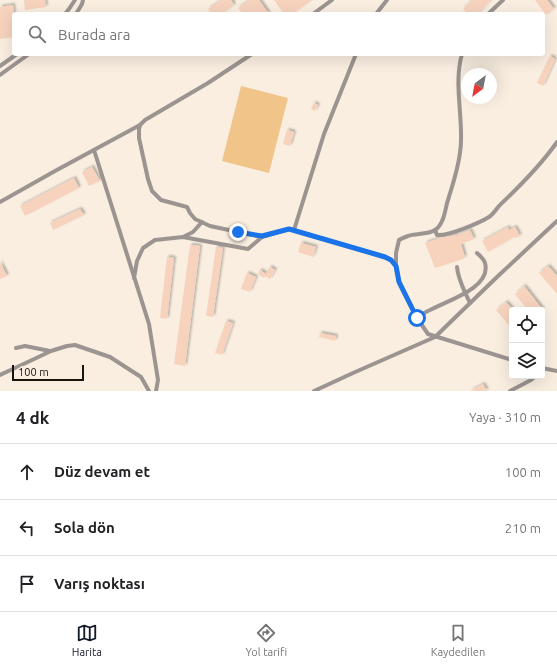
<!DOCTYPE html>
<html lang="tr">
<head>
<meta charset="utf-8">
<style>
  body { margin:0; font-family:Ubuntu,sans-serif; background:#f2f2f2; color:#202124 }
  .controls { position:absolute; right:12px; bottom:12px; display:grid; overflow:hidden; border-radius:4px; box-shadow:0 4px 16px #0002 }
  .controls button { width:36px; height:36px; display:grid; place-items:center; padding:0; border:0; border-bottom:1px solid #e0e0e0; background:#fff; color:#202124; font:20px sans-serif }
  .compass { position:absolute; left:461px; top:68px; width:36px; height:36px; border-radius:50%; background:#fff; box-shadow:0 4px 16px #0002; rotate:212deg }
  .scale { position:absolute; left:12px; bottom:10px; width:72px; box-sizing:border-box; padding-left:4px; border:2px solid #18140f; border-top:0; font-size:11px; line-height:14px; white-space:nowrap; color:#18140f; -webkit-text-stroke:3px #f9eee0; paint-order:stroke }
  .stop { position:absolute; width:12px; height:12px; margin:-9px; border:3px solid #1a73e8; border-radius:50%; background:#fff }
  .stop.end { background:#1a73e8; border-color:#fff; box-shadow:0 1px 4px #0008 }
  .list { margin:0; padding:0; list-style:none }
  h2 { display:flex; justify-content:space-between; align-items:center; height:52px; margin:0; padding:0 16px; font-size:17px }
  h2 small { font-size:13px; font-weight:400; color:#757577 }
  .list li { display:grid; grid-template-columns:26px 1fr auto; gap:12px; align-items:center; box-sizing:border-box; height:56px; padding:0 16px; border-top:1px solid #e0e0e0 }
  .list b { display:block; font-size:15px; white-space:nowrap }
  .list em { font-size:13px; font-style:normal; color:#757577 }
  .icon { flex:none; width:22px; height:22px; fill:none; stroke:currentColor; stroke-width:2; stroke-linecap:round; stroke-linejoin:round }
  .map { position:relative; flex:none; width:557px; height:391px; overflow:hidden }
  .search { position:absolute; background:#fff; box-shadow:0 4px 16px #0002; left:12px; right:12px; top:12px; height:44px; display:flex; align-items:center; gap:10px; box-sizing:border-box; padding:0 14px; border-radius:4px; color:#757577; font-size:15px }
  .sheet { height:220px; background:#fff }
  nav { display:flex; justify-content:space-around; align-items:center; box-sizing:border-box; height:56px; border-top:1px solid #e0e0e0; background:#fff; font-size:11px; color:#757577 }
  nav a { display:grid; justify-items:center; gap:2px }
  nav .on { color:#111827 }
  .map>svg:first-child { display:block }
</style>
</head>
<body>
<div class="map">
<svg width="557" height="391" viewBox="0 0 557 391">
  <defs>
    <filter id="shadow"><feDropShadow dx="2" dy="-2" stdDeviation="1" flood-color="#0004"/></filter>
  </defs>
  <rect width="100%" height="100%" fill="#f9eee0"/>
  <!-- green -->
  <path fill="#f1c58a" d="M241 86 288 98 269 173 222 161Z"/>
  <!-- building -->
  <g fill="#f7d3be" filter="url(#shadow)">
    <path d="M24 0H45L46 7 25 10Z"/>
    <path d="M222 0H231L234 5 222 14H211L208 9Z"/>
    <path d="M250 0H259L269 14H243L238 8Z"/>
    <path d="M274 0H312L292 14H284Z"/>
    <path d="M472 0H491L478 14H468L463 9Z"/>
    <path d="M535 0H547L554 9 546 15Z"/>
    <path d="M13 5 14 15V37L0 39V7Z"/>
    <path d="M550 56 555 59 543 86 537 83Z"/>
    <path d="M314 103 318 105 315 111 311 109Z"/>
    <path d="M287 130 294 132 290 146 283 144Z"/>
    <path d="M92 167 100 181 89 186 82 172Z"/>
    <path d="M74 178 79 188 25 216 20 206Z"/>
    <path d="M80 209 84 215 53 230 50 223Z"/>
    <path d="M508 227 509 230 515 227 520 236 515 238 514 237 488 252 482 241Z"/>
    <path d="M470 230 474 239 461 244 465 257 463 258V259L435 268 425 243 440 238 457 235Z"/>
    <path d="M301 243 316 247 313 257 298 252Z"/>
    <path d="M190 245 200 246 185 366 174 364Z"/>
    <path d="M216 247 223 248 213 317 206 316Z"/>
    <path d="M167 257 174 258 167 319 160 318Z"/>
    <path d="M0 262 7 276 0 279Z"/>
    <path d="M548 266 557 276V294L539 273Z"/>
    <path d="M270 267 275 270 270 279 265 276 264 278 258 274 260 270 266 274Z"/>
    <path d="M247 273 256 277 250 292 241 289Z"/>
    <path d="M524 286 543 310H524L526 308 515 294Z"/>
    <path d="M506 302 512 309V329L496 310Z"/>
    <path d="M226 321 233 323 222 355 215 353Z"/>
    <path d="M320 333 336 336 335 341 319 337Z"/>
    <path d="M483 384 487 391H470Z"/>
  </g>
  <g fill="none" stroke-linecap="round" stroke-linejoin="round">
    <!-- street -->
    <g stroke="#9b9490" stroke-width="4">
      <path d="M65 14 69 9 75 0"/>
      <path d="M76 14 82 4 83 0"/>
      <path d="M313 14 332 0"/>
      <path d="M376 14 387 0"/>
      <path d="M488 14 503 0"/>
      <path d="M252 54 208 83 145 120 140 125 139 129V138L148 179 152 191 161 200 187 207 190 213 195 219 210 226 238 232 262 237 289 229 385 257 391 260 396 266"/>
      <path d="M462 54C454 81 462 112 461 140 461 159 453 184 447 203 445 212 443 225 435 230 427 235 416 233 408 236 405 237 402 238 399 240L396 253V266L399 281 417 318 428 334 512 360"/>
      <path d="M0 66 17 54"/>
      <path d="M0 75 29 54"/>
      <path d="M94 150 149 324 158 380 156 391"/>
      <path d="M0 202 55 171 140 125"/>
      <path d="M294 230 324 134 356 54"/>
      <path d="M435 230 437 235C449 236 479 223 489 217 494 214 497 207 502 203 522 184 541 165 557 142"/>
      <path d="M183 237 193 232 202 222"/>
      <path d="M457 267C458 280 465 292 470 303"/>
      <path d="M134 278 137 261 143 248 155 240 183 237 248 249 262 237"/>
      <path d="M417 318C421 315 425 312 430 310 446 301 492 288 485 263 484 259 480 256 477 253"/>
      <path d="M16 348 25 346 50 351"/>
      <path d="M542 368 557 371"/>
      <path d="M0 375 30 361 51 351 67 346 75 345 110 357 141 377 149 391"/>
      <path d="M314 391 353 373 435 337 497 277 557 221"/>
      <path d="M510 391 531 380 536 376"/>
    </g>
  </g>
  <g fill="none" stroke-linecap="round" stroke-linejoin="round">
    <!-- route -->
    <path stroke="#1a73e8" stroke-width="5" d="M238 232 262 236 289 229 385 257 391 260 396 266 399 282 417 318"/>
  </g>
</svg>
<div class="controls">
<button><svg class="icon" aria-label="locate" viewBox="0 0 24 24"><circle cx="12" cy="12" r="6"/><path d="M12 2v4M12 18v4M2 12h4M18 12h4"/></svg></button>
<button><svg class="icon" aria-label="layers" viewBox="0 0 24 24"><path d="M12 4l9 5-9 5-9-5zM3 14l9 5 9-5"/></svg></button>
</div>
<svg class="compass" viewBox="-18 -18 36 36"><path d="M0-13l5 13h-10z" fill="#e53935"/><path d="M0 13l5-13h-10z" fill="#757577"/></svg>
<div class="scale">100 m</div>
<div class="stop" style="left:417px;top:318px"></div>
<div class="stop end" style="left:238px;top:232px"></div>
<div class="search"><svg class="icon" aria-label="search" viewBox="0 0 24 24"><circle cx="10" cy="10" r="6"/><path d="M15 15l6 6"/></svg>Burada ara</div>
</div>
<section class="sheet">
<h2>4 dk<small>Yaya · 310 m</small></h2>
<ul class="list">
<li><svg class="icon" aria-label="ahead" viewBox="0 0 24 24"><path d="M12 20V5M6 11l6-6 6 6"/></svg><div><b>Düz devam et</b></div><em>100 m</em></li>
<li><svg class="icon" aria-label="left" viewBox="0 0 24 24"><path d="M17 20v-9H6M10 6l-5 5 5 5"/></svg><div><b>Sola dön</b></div><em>210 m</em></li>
<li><svg class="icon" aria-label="arrive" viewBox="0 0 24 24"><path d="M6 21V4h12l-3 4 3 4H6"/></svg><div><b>Varış noktası</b></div></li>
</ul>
</section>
<nav>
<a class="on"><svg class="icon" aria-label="map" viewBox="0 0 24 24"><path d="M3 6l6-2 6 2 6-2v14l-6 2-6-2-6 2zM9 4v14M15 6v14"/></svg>Harita</a>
<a><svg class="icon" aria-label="directions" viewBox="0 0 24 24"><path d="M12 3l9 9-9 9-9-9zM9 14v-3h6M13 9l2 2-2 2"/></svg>Yol tarifi</a>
<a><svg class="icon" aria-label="saved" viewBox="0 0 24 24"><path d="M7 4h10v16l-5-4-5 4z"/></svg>Kaydedilen</a>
</nav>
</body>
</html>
